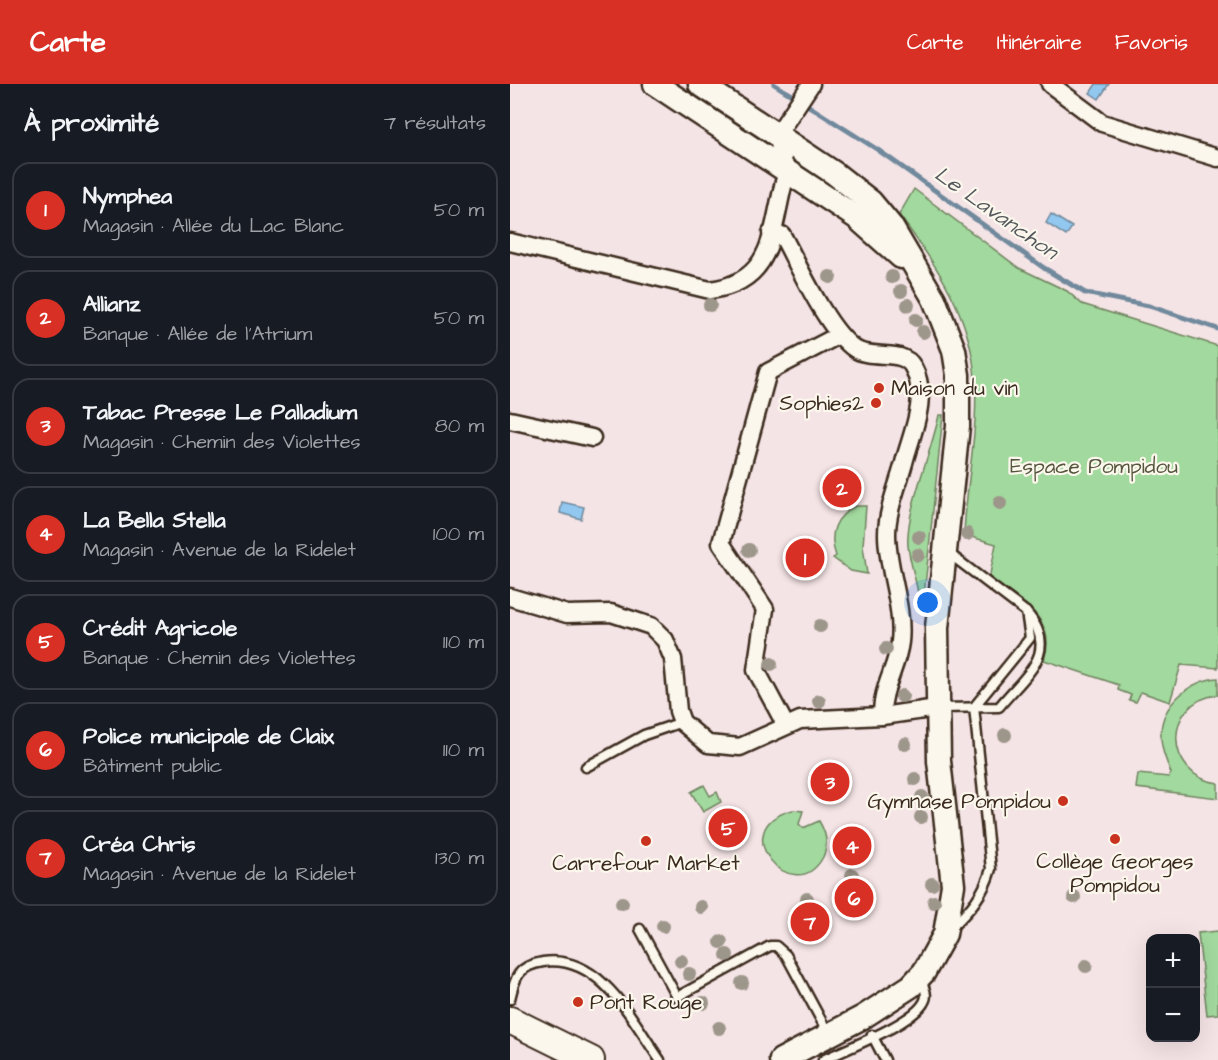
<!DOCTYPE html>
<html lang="fr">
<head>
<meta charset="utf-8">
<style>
  body { margin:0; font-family:"Architects Daughter",sans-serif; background:#242831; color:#f1f3f6 }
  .controls { position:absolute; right:18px; bottom:18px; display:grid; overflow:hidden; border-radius:12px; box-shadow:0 6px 24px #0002 }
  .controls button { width:54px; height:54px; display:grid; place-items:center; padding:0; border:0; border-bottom:2px solid #363941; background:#171b24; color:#f1f3f6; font:30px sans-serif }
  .you { position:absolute; left:418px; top:519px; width:21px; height:21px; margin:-15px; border:4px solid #fff; border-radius:50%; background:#1a73e8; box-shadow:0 0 0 9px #1a73e833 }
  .badge { display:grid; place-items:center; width:39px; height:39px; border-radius:50%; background:#d93025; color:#fff; font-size:20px; font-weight:700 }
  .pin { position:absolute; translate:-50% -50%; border:3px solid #fff; box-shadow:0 2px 6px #0006 }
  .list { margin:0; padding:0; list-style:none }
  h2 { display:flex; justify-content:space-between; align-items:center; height:78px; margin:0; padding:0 24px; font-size:26px }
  h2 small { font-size:20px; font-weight:400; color:#9ea1a6 }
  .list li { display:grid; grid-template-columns:39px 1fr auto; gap:18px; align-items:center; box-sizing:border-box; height:96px; margin:0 12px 12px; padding:0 12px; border:2px solid #363941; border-radius:18px }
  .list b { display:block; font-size:22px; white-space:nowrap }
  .list p { margin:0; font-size:20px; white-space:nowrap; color:#9ea1a6 }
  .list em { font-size:20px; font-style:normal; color:#9ea1a6 }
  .map { position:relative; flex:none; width:708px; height:976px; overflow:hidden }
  header { display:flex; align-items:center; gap:36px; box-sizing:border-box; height:84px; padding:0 30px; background:#d93025; color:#fff }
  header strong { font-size:28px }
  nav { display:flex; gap:33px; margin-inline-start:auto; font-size:21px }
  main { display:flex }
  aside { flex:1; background:#171b24 }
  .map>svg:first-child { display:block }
</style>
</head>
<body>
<header>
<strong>Carte</strong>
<nav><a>Carte</a><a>Itinéraire</a><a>Favoris</a></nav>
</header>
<main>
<aside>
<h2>À proximité<small>7 résultats</small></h2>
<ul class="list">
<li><span class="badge">1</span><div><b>Nymphea</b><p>Magasin · Allée du Lac Blanc</p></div><em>50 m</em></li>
<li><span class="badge">2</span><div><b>Allianz</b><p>Banque · Allée de l'Atrium</p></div><em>50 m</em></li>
<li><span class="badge">3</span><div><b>Tabac Presse Le Palladium</b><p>Magasin · Chemin des Violettes</p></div><em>80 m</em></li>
<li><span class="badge">4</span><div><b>La Bella Stella</b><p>Magasin · Avenue de la Ridelet</p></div><em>100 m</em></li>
<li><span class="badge">5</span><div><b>Crédit Agricole</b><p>Banque · Chemin des Violettes</p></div><em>110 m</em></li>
<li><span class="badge">6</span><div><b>Police municipale de Claix</b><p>Bâtiment public</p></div><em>110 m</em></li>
<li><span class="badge">7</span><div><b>Créa Chris</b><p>Magasin · Avenue de la Ridelet</p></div><em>130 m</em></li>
</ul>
</aside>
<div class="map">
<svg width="708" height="976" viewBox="0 0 708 976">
  <rect width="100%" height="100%" fill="#f5e4e6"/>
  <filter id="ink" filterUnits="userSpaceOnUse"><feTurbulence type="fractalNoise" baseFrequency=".0167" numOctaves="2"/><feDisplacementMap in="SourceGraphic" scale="12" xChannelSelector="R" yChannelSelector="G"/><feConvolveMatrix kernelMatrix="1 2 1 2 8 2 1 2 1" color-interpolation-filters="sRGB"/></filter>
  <g filter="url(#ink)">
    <!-- green -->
    <g fill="#a2d99e" stroke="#6e825e" stroke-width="1.5">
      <path d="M404 105 509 184 557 207 572 220 708 262V584L671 581 660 618 631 608 626 618 619 616 621 611 608 606 609 601 534 576C549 534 508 515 479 495L486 460 454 451C456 394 472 334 463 277 454 220 422 175 389 131Z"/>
      <path d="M429 331H433L413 521H410C408 501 400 481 398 462 395 428 422 367 429 331Z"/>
      <path d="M346 422H356L353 462 357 490 341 487 323 474 326 472C318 450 325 432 346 422Z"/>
      <path d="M708 594V611C652 617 654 692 708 699V714L626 704 628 690 659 693 661 689C656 676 650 663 651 648 652 620 681 596 708 594Z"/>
      <path d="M194 701 200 712 207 708 211 718 193 728 181 708Z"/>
      <path d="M283 726 293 727 289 740 293 744 309 737C316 749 319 760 313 773 284 827 212 743 283 726Z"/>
      <path d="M708 847V930L697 931 688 849Z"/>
    </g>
    <!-- water -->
    <g fill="#92c8f0" stroke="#6f899c" stroke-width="1.5">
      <path d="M586 0H599L589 15 580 9Z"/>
      <path d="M541 130 562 143 556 152 536 139Z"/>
      <path d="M52 418 74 423 71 435 50 429Z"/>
    </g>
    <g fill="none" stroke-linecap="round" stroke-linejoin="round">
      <!-- stream -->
      <path stroke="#6f899c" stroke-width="5" d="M264 0 368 66 534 184 575 209 639 222 708 245"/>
      <defs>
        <g id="lane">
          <path d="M431 624 489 623C516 590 551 568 516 528L437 468"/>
          <path d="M76 683 134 651 172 638"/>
          <path d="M442 843C460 826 474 810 481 785L464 623 520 554 516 528"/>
          <path d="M130 845 167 913 260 862H266L276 871 318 949"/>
          <path d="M0 915C5 893 8 882 33 878 91 870 122 936 150 976"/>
          <path d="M362 951 375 976"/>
          <path d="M313 976C336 965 407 938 415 916 418 909 413 900 409 894"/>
        </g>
        <g id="street">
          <path d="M540 0 592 39 708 74"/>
          <path d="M261 149 272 151C289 182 317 246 345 265 361 276 393 264 403 283 419 312 403 346 395 375 389 399 377 425 377 450 377 486 394 521 390 558 387 584 371 605 372 632"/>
          <path d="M0 158 200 206C265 198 261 146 275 94V84L267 51 301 0"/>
          <path d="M0 336 82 354"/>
          <path d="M0 513 57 530 101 529 141 542 155 556 163 575 168 627 172 638 198 660 230 663 290 636 372 632 427 624"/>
          <path d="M275 640 246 586 255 525 211 459 258 288 329 251"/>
        </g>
        <g id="secondary">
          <path d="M145 0 346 133 391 173"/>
          <path d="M190 0 324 89 361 118 381 142 424 215 444 266 448 291V342L427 544 429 677 443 801 435 850 414 888 401 902 353 933 271 976"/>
        </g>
        <path id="primary" d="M0 936 81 976"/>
      </defs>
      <!-- lane casing -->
      <use href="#lane" stroke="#3b2a1e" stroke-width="13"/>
      <!-- street casing -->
      <use href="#street" stroke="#3b2a1e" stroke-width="21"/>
      <!-- secondary casing -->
      <use href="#secondary" stroke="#3b2a1e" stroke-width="27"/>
      <!-- primary casing -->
      <use href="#primary" stroke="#3b2a1e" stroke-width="30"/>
      <!-- lane -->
      <use href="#lane" stroke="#fbf7ec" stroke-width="8"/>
      <!-- street -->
      <use href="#street" stroke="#fbf7ec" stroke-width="16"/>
      <!-- secondary -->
      <use href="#secondary" stroke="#fbf7ec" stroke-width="22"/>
      <!-- primary -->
      <use href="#primary" stroke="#fbf7ec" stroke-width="26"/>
    </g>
    <!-- trees -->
    <g fill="#9d968a">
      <circle cx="320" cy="193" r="7"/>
      <circle cx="382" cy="193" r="7"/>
      <circle cx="391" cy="207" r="7"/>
      <circle cx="200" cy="221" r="7"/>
      <circle cx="398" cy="221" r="7"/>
      <circle cx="406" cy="236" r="7"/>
      <circle cx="413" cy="248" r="7"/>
      <circle cx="490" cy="419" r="7"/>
      <circle cx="457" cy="450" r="7"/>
      <circle cx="409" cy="453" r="7"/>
      <circle cx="239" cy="466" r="7"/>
      <circle cx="408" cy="471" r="7"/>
      <circle cx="310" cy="542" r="7"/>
      <circle cx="376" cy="565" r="7"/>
      <circle cx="261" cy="580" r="7"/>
      <circle cx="392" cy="612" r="7"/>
      <circle cx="309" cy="617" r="7"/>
      <circle cx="495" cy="651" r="7"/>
      <circle cx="395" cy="660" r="7"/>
      <circle cx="405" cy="695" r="7"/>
      <circle cx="412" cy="713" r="7"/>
      <circle cx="411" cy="733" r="7"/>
      <circle cx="342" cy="791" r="7"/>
      <circle cx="422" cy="800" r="7"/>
      <circle cx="564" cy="813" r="7"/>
      <circle cx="297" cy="815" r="7"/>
      <circle cx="424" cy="818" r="7"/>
      <circle cx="112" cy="819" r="7"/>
      <circle cx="191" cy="823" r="7"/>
      <circle cx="153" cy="842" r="7"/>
      <circle cx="211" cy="858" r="7"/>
      <circle cx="217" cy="871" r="7"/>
      <circle cx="171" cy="877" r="7"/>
      <circle cx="576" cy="882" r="7"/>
      <circle cx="179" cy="890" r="7"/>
      <circle cx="232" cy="899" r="7"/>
      <circle cx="193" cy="919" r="7"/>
      <circle cx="209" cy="944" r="7"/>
    </g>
  </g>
  <!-- markers -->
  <g fill="#c8321e" stroke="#fbf7ec" stroke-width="2">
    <circle cx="369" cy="304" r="6"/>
    <circle cx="366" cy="319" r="6"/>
    <circle cx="553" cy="717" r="6"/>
    <circle cx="605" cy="755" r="6"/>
    <circle cx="136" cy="757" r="6"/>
    <circle cx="68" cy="918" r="6"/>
  </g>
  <g text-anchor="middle" stroke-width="4.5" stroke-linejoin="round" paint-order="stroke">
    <!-- poi labels -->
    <g font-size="21" fill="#3b2a1e" stroke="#fbf7ec" text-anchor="start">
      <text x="381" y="311">Maison du vin</text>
      <text x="354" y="326" text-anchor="end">Sophies2</text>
      <text x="541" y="724" text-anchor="end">Gymnase Pompidou</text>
      <text x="605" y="784" text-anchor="middle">Collège Georges<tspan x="605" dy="24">Pompidou</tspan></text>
      <text x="136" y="786" text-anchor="middle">Carrefour Market</text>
      <text x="80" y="925">Pont Rouge</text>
    </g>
    <!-- park labels -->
    <g font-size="21" fill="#55563e" stroke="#fbf7ec">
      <text x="584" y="389">Espace Pompidou</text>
    </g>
    <!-- water labels -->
    <g font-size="22" font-style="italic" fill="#55595d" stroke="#fbf7ec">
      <text transform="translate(487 128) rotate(35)" y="8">Le Lavanchon</text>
    </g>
  </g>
</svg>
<div class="controls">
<button>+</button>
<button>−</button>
</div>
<div class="you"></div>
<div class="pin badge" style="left:295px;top:474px">1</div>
<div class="pin badge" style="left:332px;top:404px">2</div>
<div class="pin badge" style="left:320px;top:698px">3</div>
<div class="pin badge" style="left:342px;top:762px">4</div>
<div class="pin badge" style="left:218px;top:744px">5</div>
<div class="pin badge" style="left:344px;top:814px">6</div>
<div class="pin badge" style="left:300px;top:838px">7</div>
</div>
</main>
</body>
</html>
